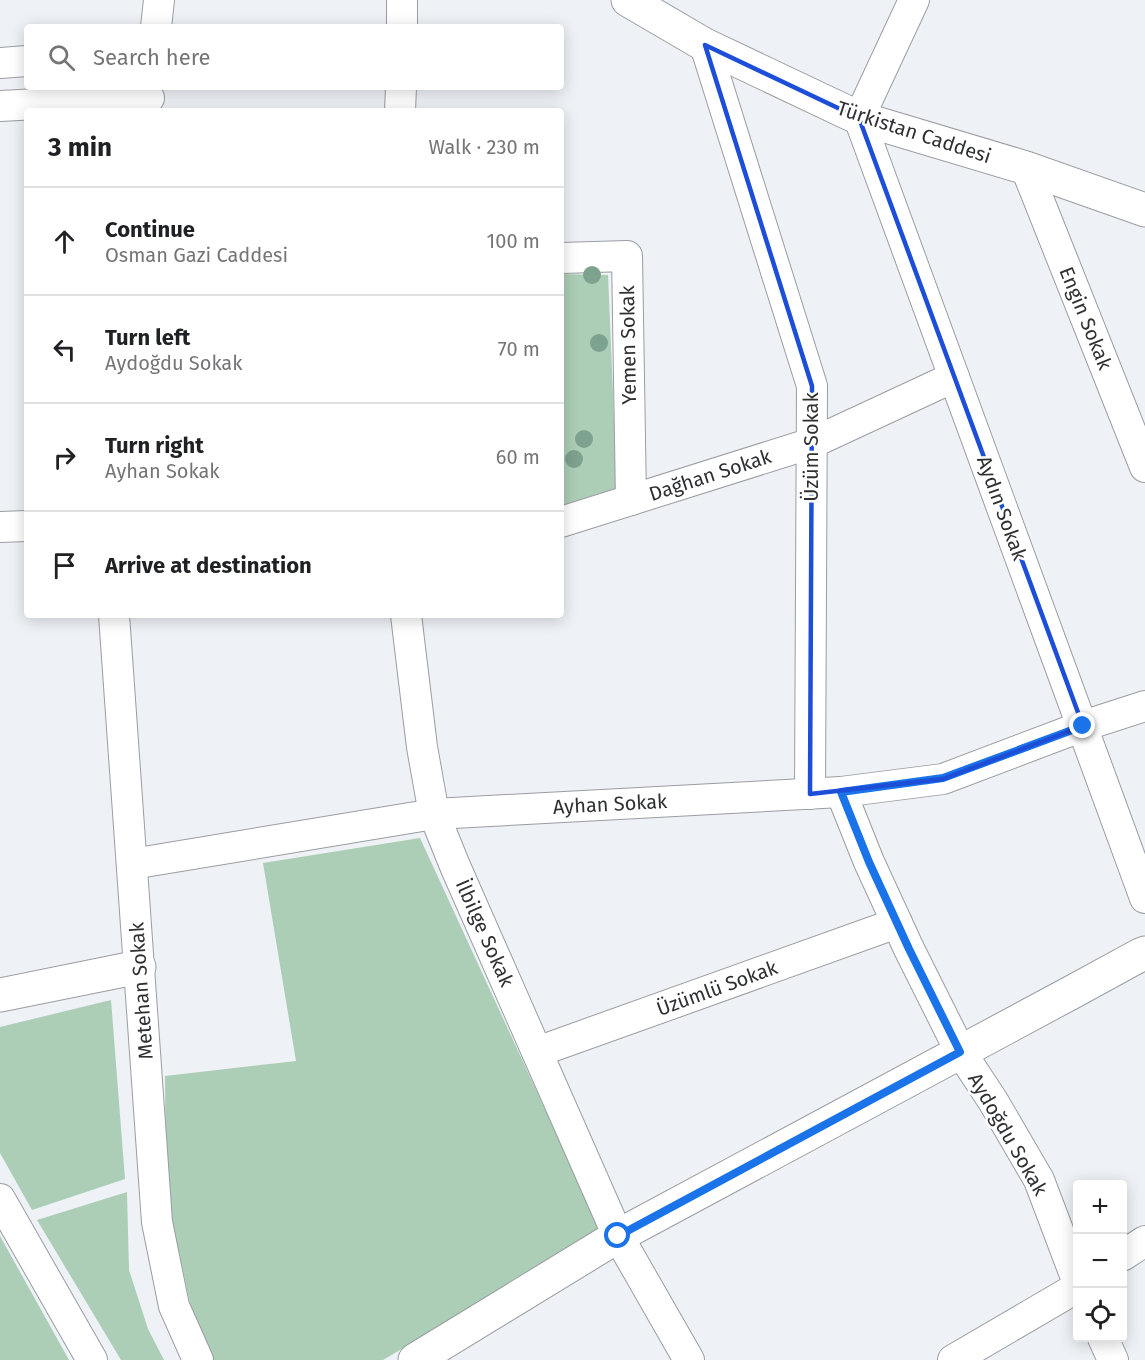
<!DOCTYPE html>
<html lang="en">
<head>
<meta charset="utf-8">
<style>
  body { margin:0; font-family:"Fira Sans",sans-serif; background:#f6f6f6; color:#202124 }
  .controls { position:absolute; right:18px; bottom:18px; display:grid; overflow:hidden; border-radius:6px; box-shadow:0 3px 15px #0003 }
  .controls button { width:54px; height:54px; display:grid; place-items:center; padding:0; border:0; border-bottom:2px solid #e0e0e0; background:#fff; color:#202124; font:30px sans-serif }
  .stop { position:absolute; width:18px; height:18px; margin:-14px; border:4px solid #1a73e8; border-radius:50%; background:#fff }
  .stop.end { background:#1a73e8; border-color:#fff; box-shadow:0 2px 6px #0008 }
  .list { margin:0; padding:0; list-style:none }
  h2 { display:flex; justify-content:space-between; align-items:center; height:78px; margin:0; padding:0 24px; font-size:26px }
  h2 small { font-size:20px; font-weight:400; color:#757577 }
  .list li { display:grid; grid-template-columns:39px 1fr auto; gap:18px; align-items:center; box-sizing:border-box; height:108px; padding:0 24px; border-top:2px solid #e0e0e0 }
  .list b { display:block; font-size:22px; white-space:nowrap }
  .list p { margin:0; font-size:20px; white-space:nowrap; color:#757577 }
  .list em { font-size:20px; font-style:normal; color:#757577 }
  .icon { flex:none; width:33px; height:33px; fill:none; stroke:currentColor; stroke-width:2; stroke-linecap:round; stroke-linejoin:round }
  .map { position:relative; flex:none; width:1145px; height:1360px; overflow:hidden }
  .search { position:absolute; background:#fff; box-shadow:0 3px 15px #0003; left:24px; top:24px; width:540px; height:66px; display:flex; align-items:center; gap:15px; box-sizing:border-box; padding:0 21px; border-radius:6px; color:#757577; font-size:22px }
  .panel { position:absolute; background:#fff; box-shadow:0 3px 15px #0003; left:24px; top:108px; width:540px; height:510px; border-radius:6px }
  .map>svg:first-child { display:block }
</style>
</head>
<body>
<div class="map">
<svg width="1145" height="1360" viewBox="0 0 1145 1360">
  <rect width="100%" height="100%" fill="#eef2f6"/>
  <!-- green -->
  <g fill="#accdb6">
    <path d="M561 274 608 275 617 488 561 506Z"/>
    <path d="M420 838 601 1231 383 1360H213L193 1317 166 1192 165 1076 296 1061 263 863Z"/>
    <path d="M111 1000 125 1179 32 1210 0 1153V1027Z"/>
    <path d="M127 1192 129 1270 148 1329 164 1360H121L37 1220Z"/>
    <path d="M0 1236 69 1360H0Z"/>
  </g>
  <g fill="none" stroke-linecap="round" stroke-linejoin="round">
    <defs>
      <g id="minor">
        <path d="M914 0 859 118 1145 898"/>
        <path d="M156 27 159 0"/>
        <path d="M402 27V0"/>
        <path d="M705 45 812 386 810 794"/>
        <path d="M0 63 27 61"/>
        <path d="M0 106 149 98"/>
        <path d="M400 111 401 87"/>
        <path d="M1026 168 1145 467"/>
        <path d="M561 258 627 256 631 500"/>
        <path d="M561 522 812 443 954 377"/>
        <path d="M0 527 27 526"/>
        <path d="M114 615 157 1222 174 1306 198 1360"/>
        <path d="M406 615 422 747 434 814 455 866 618 1236 689 1360"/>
        <path d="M841 792 869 862 909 949 960 1051 993 1101 1039 1180 1078 1283"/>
        <path d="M132 864 434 814 841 792 943 779 1083 726 1145 706"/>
        <path d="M537 1052 897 923"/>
        <path d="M0 1199 92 1360"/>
        <path d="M1122 1256 1145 1241"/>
        <path d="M1103 1338 1113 1360"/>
        <path d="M953 1360 1078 1287"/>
      </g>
      <g id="tertiary">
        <path d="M628 0 705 45 859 118 1026 168 1145 210"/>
        <path d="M0 995 139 967"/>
        <path d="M415 1360 618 1236 1076 990 1140 955 1145 953"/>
      </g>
    </defs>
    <!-- minor casing -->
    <use href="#minor" stroke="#9a9da1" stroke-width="32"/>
    <!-- tertiary casing -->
    <use href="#tertiary" stroke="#9a9da1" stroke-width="35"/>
    <!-- minor -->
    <use href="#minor" stroke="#fff" stroke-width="30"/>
    <!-- tertiary -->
    <use href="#tertiary" stroke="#fff" stroke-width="33"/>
  </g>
  <!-- trees -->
  <g fill="#7ea290">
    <circle cx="592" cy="275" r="9"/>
    <circle cx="599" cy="343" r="9"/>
    <circle cx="584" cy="439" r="9"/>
    <circle cx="574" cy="459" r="9"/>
  </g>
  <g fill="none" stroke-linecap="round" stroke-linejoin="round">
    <!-- route -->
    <path stroke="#1a73e8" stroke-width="8" d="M618 1236 960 1052 909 949 869 862 841 792 943 778 1083 726"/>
  </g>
  <!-- marked area -->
  <path fill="none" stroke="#1d4ed8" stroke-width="4.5" stroke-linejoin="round" d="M705 45 859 118 1083 726 943 779 810 794 812 386Z"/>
  <g text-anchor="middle" stroke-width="5" stroke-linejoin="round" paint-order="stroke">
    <!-- street labels -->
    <g font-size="20" fill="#2f3032" stroke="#fff">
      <text transform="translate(914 132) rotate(18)" y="7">Türkistan Caddesi</text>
      <text transform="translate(1086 318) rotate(68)" y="7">Engin Sokak</text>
      <text transform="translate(628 345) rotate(-91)" y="7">Yemen Sokak</text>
      <text transform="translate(811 447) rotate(-90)" y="7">Üzüm Sokak</text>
      <text transform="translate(710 475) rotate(-18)" y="7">Dağhan Sokak</text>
      <text transform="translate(1002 508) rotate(70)" y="7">Aydın Sokak</text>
      <text transform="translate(610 804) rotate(-3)" y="7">Ayhan Sokak</text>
      <text transform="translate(485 933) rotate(66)" y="7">İlbilge Sokak</text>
      <text transform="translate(717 988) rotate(-20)" y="7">Üzümlü Sokak</text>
      <text transform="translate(141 991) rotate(-94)" y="7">Metehan Sokak</text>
      <text transform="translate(1008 1134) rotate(60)" y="7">Aydoğdu Sokak</text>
    </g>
  </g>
</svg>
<div class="controls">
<button>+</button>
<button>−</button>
<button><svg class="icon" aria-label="locate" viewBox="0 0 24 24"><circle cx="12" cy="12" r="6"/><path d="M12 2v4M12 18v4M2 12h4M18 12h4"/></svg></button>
</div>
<div class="stop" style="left:618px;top:1236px"></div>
<div class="stop end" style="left:1083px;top:726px"></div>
<div class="search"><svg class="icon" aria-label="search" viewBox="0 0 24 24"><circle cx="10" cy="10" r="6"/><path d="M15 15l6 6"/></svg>Search here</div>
<section class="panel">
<h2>3 min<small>Walk · 230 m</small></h2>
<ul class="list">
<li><svg class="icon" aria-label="ahead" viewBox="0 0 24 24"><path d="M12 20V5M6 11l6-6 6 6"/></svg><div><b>Continue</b><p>Osman Gazi Caddesi</p></div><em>100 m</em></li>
<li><svg class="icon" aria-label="left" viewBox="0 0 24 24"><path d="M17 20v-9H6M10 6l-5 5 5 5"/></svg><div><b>Turn left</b><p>Aydoğdu Sokak</p></div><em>70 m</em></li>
<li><svg class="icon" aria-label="right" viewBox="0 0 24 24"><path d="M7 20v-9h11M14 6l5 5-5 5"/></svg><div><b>Turn right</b><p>Ayhan Sokak</p></div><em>60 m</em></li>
<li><svg class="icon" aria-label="arrive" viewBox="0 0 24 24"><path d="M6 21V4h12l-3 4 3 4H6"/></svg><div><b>Arrive at destination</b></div></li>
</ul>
</section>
</div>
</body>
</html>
